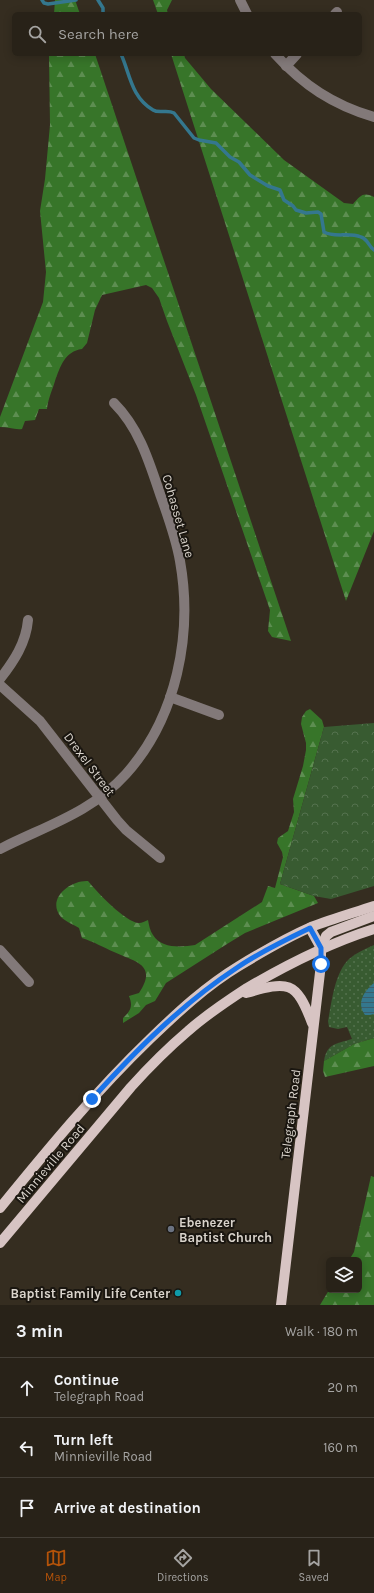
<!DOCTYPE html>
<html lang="en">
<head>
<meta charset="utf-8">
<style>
  body { margin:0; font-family:Karla,sans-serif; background:#302a21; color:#f1f3f6 }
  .controls { position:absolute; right:12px; bottom:12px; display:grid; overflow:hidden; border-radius:6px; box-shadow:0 2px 10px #0003 }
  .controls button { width:36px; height:36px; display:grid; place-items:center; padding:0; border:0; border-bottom:1px solid #443f37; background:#282218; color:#f1f3f6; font:20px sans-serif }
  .stop { position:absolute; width:12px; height:12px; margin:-9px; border:3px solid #1a73e8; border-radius:50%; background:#fff }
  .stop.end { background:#1a73e8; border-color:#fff; box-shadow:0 1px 4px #0008 }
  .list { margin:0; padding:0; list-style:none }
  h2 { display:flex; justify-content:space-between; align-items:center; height:52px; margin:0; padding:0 16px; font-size:17px }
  h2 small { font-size:13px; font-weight:400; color:#a5a4a2 }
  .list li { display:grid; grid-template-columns:26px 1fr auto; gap:12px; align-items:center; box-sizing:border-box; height:60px; padding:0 16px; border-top:1px solid #443f37 }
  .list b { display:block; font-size:15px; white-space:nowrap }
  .list p { margin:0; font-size:13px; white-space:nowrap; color:#a5a4a2 }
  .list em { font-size:13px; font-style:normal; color:#a5a4a2 }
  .icon { flex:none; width:22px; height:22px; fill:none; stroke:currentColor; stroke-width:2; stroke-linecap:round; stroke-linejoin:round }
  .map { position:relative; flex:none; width:374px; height:1305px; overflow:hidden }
  .search { position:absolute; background:#282218; box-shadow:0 2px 10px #0003; left:12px; right:12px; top:12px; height:44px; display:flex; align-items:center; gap:10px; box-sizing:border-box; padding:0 14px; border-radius:6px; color:#a5a4a2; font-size:15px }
  .sheet { height:232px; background:#282218 }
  nav { display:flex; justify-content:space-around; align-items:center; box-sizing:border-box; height:56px; border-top:1px solid #443f37; background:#282218; font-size:11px; color:#a5a4a2 }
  nav a { display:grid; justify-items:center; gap:2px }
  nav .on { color:#b45309 }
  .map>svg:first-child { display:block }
</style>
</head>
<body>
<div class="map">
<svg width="374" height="1305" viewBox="0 0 374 1305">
  <defs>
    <pattern id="grass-dots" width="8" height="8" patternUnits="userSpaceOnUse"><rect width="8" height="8" fill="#385b31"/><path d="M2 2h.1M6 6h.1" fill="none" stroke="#54724e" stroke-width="1.8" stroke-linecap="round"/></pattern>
    <pattern id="forest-firs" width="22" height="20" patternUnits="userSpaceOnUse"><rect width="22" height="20" fill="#377529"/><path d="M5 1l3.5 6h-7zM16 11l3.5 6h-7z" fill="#5d8e51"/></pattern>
    <pattern id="park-crowns" width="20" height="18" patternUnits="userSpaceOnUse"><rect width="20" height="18" fill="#385b31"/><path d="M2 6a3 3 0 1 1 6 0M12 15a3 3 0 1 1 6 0" fill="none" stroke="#54724e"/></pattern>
    <pattern id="water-rules" width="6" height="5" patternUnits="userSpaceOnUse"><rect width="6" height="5" fill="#34778e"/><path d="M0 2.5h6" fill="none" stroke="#3a5e6a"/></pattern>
  </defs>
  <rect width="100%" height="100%" fill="#352d20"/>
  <!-- grass -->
  <path fill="url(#grass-dots)" d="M374 945V1038L354 1044 324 1061C327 1043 336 1044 352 1039L347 1027 338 1029 329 1027 328 1021C332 1002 334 974 349 959 356 953 365 949 374 945Z"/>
  <!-- forest -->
  <g fill="url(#forest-firs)">
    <path d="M55 0H75L80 14H54Z"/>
    <path d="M153 0H172L167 10 168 14H158Z"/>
    <path d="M49 54H95L291 641 272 637 268 631 270 610 196 395 167 321 159 298 152 288 146 285 102 295 95 310 87 343 82 349C65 351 60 367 55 381 52 391 48 399 47 409H39L35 420 25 421 22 429C15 430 8 427 0 427V417L43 302 46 272 40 211 45 179 50 125Z"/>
    <path d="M171 54H184L185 58 211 89 284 160 344 203 353 204C361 195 363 192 374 197V531L346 601Z"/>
    <path d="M310 709 322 720 324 727 280 884 314 896 318 903 245 933 227 944 166 983 155 1001 146 1005 139 1013 123 1023V1018C131 1011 133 1006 129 996L139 993C158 964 135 962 114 952 103 947 94 942 82 938L79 928C74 925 65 921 61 917 46 899 70 880 88 881 96 891 126 923 139 923 142 923 145 921 148 920 149 925 150 931 153 935 161 949 182 947 195 945L262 902 268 886 275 888 283 857 282 852 277 843 278 838 288 831 294 812 293 799 303 766 306 750V743L301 724 302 717 306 711Z"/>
    <path d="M374 1038V1066L325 1077 323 1071 324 1061 354 1044Z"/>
    <path d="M371 1176 374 1177V1305H320L329 1290H359V1260H349L354 1252Z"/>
  </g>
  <!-- park -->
  <path fill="url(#park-crowns)" d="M374 723V886L331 899 314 896 280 884 324 727Z"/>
  <!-- water -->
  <path fill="url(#water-rules)" d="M374 983V1014L370 1015H365C356 1003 364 991 374 983Z"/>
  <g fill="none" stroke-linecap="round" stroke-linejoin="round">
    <!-- stream -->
    <g stroke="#34778e" stroke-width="3.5">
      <path d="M42 0 44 3 48 4 76 0"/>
      <path d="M98 0 103 8V14"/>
      <path d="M121 54C130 74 131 97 153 110 159 114 167 109 174 113L194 138 199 140 216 143 230 157 239 162 250 175 268 186 280 190 284 200 293 206 296 210 306 213 318 212 321 214 324 232C334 238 349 232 361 237 368 239 369 247 374 250"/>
    </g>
    <!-- minor -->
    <g stroke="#827979" stroke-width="10">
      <path d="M240 0 247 14"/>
      <path d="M335 14 337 12"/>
      <path d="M275 54C303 85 333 105 374 117"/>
      <path d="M286 66 297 54"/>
      <path d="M0 679C14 661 26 643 28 620"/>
      <path d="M0 685 40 721 117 820 126 830 160 858"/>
      <path d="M170 697 219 715"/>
      <path d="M0 849C45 826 91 813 126 774 177 717 193 634 180 561 176 538 168 516 160 494 149 461 139 428 114 403"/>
      <path d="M0 950 29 982"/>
    </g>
    <!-- major -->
    <g stroke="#d7c4c3" stroke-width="10">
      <path d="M321 948 326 936 331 932 374 916"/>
      <path d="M246 993C288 981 296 980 312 1023"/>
      <path d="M0 1208C48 1149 96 1091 150 1039 178 1012 206 986 239 966 262 952 286 938 311 927 332 919 353 913 374 906"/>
      <path d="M0 1243 131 1087C149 1067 168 1048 188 1031 206 1015 227 1001 247 988 288 964 329 943 374 929"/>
      <path d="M281 1305 321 964V948L310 928"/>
    </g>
  </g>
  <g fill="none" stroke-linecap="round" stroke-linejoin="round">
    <!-- route -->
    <path stroke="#1a73e8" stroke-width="5" d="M92 1099C136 1050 183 1003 238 967 260 952 285 940 310 928L321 948V964"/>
  </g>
  <!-- markers -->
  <circle fill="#6b7280" stroke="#1a1610" stroke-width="1.5" cx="171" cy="1229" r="4"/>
  <circle fill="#0f9aa8" stroke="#1a1610" stroke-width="1.5" cx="178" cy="1293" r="4"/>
  <g text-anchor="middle" stroke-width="4" stroke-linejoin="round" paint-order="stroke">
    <!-- street labels -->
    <g font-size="13" fill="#dad4cc" stroke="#1a1610">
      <text transform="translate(179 516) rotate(74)" y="5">Cohasset Lane</text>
      <text transform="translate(90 764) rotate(53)" y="5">Drexel Street</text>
      <text transform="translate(290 1114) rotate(-83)" y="5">Telegraph Road</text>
      <text transform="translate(50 1163) rotate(-50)" y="5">Minnieville Road</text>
    </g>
    <!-- poi labels -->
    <g font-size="13" font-weight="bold" fill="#dad4cc" stroke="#1a1610" text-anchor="start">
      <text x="179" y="1227">Ebenezer<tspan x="179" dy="15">Baptist Church</tspan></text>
      <text x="170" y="1298" text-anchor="end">Baptist Family Life Center</text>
    </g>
  </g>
</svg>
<div class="controls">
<button><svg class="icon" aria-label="layers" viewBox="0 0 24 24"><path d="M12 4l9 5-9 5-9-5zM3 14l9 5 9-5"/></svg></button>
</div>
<div class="stop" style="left:321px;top:964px"></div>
<div class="stop end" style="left:92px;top:1099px"></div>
<div class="search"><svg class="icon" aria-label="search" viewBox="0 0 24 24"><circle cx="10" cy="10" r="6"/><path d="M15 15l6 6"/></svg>Search here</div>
</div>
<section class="sheet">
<h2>3 min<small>Walk · 180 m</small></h2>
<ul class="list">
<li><svg class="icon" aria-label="ahead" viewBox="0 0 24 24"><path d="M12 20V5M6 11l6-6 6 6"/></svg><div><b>Continue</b><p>Telegraph Road</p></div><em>20 m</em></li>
<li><svg class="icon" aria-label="left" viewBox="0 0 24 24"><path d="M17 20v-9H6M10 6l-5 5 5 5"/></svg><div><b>Turn left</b><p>Minnieville Road</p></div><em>160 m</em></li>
<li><svg class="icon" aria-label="arrive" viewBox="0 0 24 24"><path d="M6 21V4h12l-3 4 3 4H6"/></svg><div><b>Arrive at destination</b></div></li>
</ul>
</section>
<nav>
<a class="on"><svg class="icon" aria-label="map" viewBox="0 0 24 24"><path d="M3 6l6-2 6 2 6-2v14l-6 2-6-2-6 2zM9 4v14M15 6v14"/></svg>Map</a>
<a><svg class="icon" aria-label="directions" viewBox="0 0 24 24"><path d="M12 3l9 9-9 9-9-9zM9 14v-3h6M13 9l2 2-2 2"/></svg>Directions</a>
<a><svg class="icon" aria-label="saved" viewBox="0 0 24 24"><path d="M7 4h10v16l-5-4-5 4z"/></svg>Saved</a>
</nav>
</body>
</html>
